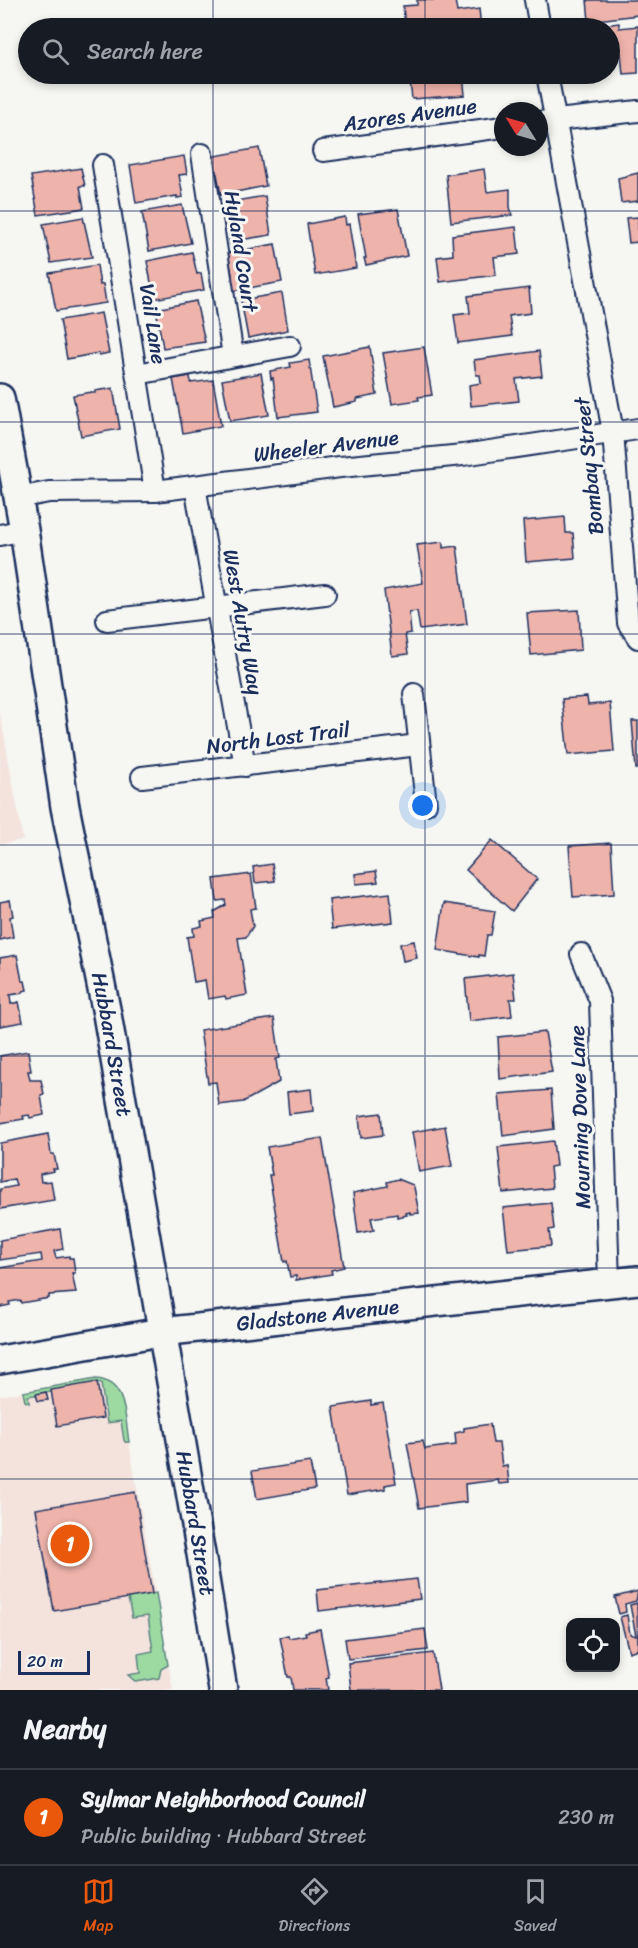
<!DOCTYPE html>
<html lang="en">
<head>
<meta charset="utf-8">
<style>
  body { margin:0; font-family:Sriracha,sans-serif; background:#242831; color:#f1f3f6 }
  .controls { position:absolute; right:18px; bottom:18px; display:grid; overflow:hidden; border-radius:12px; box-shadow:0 3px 9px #0003 }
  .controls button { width:54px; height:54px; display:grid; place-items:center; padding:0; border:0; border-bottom:2px solid #363941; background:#171b24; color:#f1f3f6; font:30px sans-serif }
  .compass { position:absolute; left:494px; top:102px; width:54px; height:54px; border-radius:50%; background:#171b24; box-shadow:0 3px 9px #0003; rotate:307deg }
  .scale { position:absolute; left:18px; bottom:15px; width:72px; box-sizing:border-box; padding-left:6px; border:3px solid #1b2f5e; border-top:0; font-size:16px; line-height:21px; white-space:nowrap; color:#1b2f5e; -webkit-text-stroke:4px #f6f6f2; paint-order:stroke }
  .you { position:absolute; left:423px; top:806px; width:21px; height:21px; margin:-15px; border:4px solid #fff; border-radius:50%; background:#1a73e8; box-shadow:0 0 0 9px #1a73e833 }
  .badge { display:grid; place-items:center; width:39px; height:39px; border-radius:50%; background:#ea580c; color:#fff; font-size:20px; font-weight:700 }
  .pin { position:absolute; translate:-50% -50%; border:3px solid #fff; box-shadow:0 2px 6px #0006 }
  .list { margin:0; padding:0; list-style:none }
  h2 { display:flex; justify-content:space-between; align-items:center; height:78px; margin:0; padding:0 24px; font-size:26px }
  h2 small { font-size:20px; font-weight:400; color:#9ea1a6 }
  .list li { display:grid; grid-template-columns:39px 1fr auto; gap:18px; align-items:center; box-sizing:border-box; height:96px; padding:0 24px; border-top:2px solid #363941 }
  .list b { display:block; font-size:22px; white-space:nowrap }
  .list p { margin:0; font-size:20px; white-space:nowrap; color:#9ea1a6 }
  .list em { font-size:20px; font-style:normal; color:#9ea1a6 }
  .icon { flex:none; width:33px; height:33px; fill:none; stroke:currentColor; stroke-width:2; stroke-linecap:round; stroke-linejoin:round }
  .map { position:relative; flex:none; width:638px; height:1690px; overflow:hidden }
  .search { position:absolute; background:#171b24; box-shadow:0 3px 9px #0003; left:18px; right:18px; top:18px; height:66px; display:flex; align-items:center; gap:15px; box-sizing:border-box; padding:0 21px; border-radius:33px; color:#9ea1a6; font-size:22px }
  .sheet { height:174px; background:#171b24 }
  nav { display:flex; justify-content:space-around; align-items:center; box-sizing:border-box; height:84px; border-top:2px solid #363941; background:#171b24; font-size:16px; color:#9ea1a6 }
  nav a { display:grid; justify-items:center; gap:3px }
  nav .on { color:#ea580c }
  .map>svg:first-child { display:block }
</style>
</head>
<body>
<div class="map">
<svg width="638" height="1690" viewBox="0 0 638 1690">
  <rect width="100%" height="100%" fill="#f6f6f2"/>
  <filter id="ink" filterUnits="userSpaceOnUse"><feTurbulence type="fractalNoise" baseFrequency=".0167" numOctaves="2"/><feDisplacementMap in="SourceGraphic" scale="12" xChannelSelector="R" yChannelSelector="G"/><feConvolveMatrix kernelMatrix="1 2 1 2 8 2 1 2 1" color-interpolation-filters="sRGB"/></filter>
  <g filter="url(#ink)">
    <!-- built -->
    <g fill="#f4e2dd">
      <path d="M0 713 23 840 0 844Z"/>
      <path d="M96 1379 106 1380 113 1385 120 1393 121 1399 173 1690H0V1396Z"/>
    </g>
    <!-- green -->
    <g fill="#9cdaa2" stroke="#5c8480" stroke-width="1.5">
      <path d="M96 1379C127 1381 125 1419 129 1442H125L124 1440 121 1421 107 1423 101 1383 28 1396 29 1403 25 1401 23 1392Z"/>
      <path d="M156 1593 168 1665 161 1669 159 1678 136 1682 128 1675 140 1673 138 1654 153 1651 148 1616 132 1618 128 1598Z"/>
    </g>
    <!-- building -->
    <g fill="#eeb3ab" stroke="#1b2f5e" stroke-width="1.5">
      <path d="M417 0H455L457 12 479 9 481 28H405L403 6 417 5Z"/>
      <path d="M587 0H638V15L589 21Z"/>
      <path d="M291 20 292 28H270L269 25Z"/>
      <path d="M368 22 369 28H335Z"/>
      <path d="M619 23V28L638 26V73L623 74 621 53 610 54V28H603V25Z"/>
      <path d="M277 74H319L320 78 279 83Z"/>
      <path d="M331 74H378L379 77 353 81 352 74 332 78Z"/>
      <path d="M426 74H463L465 95 412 99 410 81 427 79Z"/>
      <path d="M259 148 266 186 221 195 217 174 212 175 209 157Z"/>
      <path d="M184 156 187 174 179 175 183 197 177 198V196L136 203 130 165Z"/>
      <path d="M81 168 85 186H80L84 208 38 215 31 176Z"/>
      <path d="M484 169 487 192 510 189V207L512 215 451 222 446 175Z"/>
      <path d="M638 173V201L621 203 618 178Z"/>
      <path d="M265 196 271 235 240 240V242L230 244 224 203Z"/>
      <path d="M182 205 191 243 149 251 142 212Z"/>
      <path d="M398 209 407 256 366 265 364 258H366L358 214Z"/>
      <path d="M83 217 92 257 51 263 43 224Z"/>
      <path d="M345 217 346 225 349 224 356 268 315 275 307 224Z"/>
      <path d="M638 217V242L629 243 626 218Z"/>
      <path d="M516 227 519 254 494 257 496 275 440 282 437 257 453 255 452 235Z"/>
      <path d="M275 244 282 282 232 291 229 276 232 275 228 253Z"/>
      <path d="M192 252 197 274 201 273 204 290 154 299 147 261Z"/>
      <path d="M97 265 100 285 103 284 106 303 56 311 49 273Z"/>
      <path d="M529 288 531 313 509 316 512 336 458 343 454 315 470 313 468 296Z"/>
      <path d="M282 293 288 330 248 338 241 300Z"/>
      <path d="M196 301 205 342 163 348 156 309Z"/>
      <path d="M101 313 109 353 99 355V353L67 359 60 320Z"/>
      <path d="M370 347 377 395 357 399V402L333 407 323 356Z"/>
      <path d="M424 347 432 395 418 397 419 400 392 404 383 353Z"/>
      <path d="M539 351 542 376 516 379 519 401 471 406 469 385 481 383 480 375H476L474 360Z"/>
      <path d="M309 360 317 412 278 417 273 378 271 379 270 371 291 367 290 363Z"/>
      <path d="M261 373 269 415 230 421 222 380Z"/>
      <path d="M190 376 191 383 213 380 221 426 183 433 173 379Z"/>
      <path d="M113 388 120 429 81 436 73 395 92 392 93 393H95V391Z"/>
      <path d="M565 517 566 533H573L575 558 526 562 523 521Z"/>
      <path d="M443 542V548L457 546 467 624 420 630 417 611 409 612 411 633 405 634 408 654 392 656 384 590 423 583 417 545Z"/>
      <path d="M579 610 581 650 531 655 527 613Z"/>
      <path d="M587 697 588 705 610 703 614 751 568 755 562 699Z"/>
      <path d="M632 721H638V769H636Z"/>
      <path d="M492 840 537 879 512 911 466 870Z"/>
      <path d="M611 843 614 894 573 897 569 846Z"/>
      <path d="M272 864 275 881 255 883 253 867Z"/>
      <path d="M376 871 378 882 356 884 355 874Z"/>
      <path d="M251 874 256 908 250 909 253 926 246 937 238 938 247 995 226 999 225 996 208 999 205 980 194 982 187 937 194 936 193 928 202 926 201 921 215 918 214 912 226 905 225 900 217 901 214 879Z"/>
      <path d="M390 893 393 922 332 929 329 900Z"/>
      <path d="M10 900 13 916 10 917 13 937 0 940V902Z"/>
      <path d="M444 903 495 911 491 935H487L484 956 479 955V957L437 950Z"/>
      <path d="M414 941 417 958 403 961 400 944Z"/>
      <path d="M17 955 22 981H25L27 990 23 991V993L10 995 11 1004 19 1002 23 1022 0 1026V958Z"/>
      <path d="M513 973 516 999H510L512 1016 469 1021 465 979Z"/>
      <path d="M274 1018 280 1058 276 1059 279 1082 243 1102 219 1105 216 1082 208 1083 200 1030Z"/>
      <path d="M545 1032 552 1072 500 1079 498 1037Z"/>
      <path d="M28 1051 31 1071H28L30 1080H41L44 1094 41 1095 44 1115 30 1118 29 1115 23 1116 24 1119 0 1123V1056Z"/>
      <path d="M311 1089 313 1111 289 1114 287 1092Z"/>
      <path d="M551 1090 554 1129 503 1136 499 1094Z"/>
      <path d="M381 1113 383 1135 361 1138 359 1116Z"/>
      <path d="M445 1126 452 1166 419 1172 412 1132Z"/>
      <path d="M48 1134 51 1154H54L57 1169H53L54 1171 40 1174 41 1182 51 1181 54 1200 0 1209V1189L16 1186 14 1179 0 1182V1143Z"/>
      <path d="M322 1138 344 1267 331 1270 332 1274 296 1280V1276L290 1277 287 1261 284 1262 269 1175H272L267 1147Z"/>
      <path d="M553 1141 556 1166 550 1167 552 1188 503 1193 498 1147Z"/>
      <path d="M398 1179 413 1185 414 1187 419 1213 410 1214V1212L406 1213 407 1215 397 1217V1214L371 1218 374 1230 358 1233 353 1193 388 1186 387 1182Z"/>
      <path d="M551 1203 554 1229 549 1230 551 1246 508 1250 503 1208Z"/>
      <path d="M60 1229 63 1249 54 1251 56 1258 69 1256V1258H73L75 1273H72L76 1293 49 1295V1298L21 1303 20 1300 9 1302 10 1305 0 1307V1268L42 1261 41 1254 0 1260V1240Z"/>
      <path d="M97 1382 103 1418 57 1426 51 1390Z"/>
      <path d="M46 1392 48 1400 38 1401 36 1394Z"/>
      <path d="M371 1401V1405L383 1403 396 1483 385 1485V1489L347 1495 333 1407Z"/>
      <path d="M490 1424 493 1443H499L502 1466 507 1465 509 1483 499 1484 498 1480 465 1484 466 1502 419 1508 407 1443 423 1441 425 1449 456 1445 455 1433 464 1431V1428Z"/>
      <path d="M310 1462 315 1489 257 1499 252 1471Z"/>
      <path d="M135 1492 152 1594 54 1611 36 1509Z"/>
      <path d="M417 1579 420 1599 319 1611 317 1590Z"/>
      <path d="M638 1591 636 1601 625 1604 626 1612 619 1614 615 1597Z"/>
      <path d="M637 1603 638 1649 629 1652 620 1617 627 1615 630 1634 636 1636 630 1605Z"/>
      <path d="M320 1629 329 1677 326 1678 328 1690H293L291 1677H288L280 1637 288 1635 289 1638 306 1635 305 1632Z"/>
      <path d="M425 1629 428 1650 348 1659 345 1639Z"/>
      <path d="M433 1653 439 1690H351L348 1663Z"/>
    </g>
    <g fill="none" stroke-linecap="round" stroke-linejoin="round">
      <defs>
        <g id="street">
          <path d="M535 0 540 28"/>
          <path d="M547 74 613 432 628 623 638 638"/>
          <path d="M539 122 638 111"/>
          <path d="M323 151 503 127"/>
          <path d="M202 154 233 356"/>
          <path d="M103 165 155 491"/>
          <path d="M137 374 290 346"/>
          <path d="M195 486 245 766"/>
          <path d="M18 498 49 492 155 491 340 467 463 455 638 429"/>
          <path d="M0 535 24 530"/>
          <path d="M107 620 325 594"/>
          <path d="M414 694 426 804"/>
          <path d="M142 777 419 745"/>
          <path d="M581 954 600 1001 609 1283"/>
        </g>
        <g id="secondary">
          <path id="s1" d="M0 398 24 530 65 807 107 1014 201 1554 223 1690"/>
          <path id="s2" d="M0 1360 161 1332 638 1280"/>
        </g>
      </defs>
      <!-- street casing -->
      <use href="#street" stroke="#1b2f5e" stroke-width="24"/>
      <!-- secondary casing -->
      <use href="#secondary" stroke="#1b2f5e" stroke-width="32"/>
      <!-- street -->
      <use href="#street" stroke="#f6f6f2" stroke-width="20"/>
      <!-- secondary -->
      <use href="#secondary" stroke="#f6f6f2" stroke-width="27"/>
    </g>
  </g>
  <!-- grid -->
  <path fill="none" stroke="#1b2f5e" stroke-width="1.5" stroke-opacity="0.55" d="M213 0V28M425 0V28M213 74V1690M425 74V1690M0 211H638M0 422H638M0 634H638M0 845H638M0 1056H638M0 1268H638M0 1479H638"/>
  <g text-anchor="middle" stroke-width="6" stroke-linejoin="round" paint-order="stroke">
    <!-- street labels -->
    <g font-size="21" fill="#1b2f5e" stroke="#f6f6f2">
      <text transform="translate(410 115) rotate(-8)" y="7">Azores Avenue</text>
      <text transform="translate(241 251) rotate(81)" y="7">Hyland Court</text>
      <text transform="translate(153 324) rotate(81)" y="7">Vail Lane</text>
      <text transform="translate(326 446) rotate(-7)" y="7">Wheeler Avenue</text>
      <text transform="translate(589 466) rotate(-96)" y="7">Bombay Street</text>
      <text transform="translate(243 622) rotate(80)" y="7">West Autry Way</text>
      <text transform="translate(278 738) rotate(-7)" y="7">North Lost Trail</text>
      <text dy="7" stroke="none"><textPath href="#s1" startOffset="656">Hubbard Street</textPath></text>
      <text transform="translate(580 1117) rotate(-92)" y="7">Mourning Dove Lane</text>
      <text dy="7" stroke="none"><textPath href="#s2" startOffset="321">Gladstone Avenue</textPath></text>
      <text dy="7" stroke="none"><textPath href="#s1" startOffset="1142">Hubbard Street</textPath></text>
    </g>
  </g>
</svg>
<div class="controls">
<button><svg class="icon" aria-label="locate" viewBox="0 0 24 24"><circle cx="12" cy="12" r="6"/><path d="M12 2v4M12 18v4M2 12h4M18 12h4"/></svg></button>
</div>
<svg class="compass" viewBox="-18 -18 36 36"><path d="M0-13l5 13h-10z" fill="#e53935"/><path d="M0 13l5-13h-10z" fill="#9ea1a6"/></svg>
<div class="scale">20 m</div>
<div class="you"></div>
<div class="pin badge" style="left:70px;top:1544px">1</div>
<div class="search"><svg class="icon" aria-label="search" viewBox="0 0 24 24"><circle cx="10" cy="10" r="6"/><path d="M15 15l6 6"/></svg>Search here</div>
</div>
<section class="sheet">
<h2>Nearby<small></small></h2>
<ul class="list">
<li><span class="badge">1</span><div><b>Sylmar Neighborhood Council</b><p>Public building · Hubbard Street</p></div><em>230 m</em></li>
</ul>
</section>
<nav>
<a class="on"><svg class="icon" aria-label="map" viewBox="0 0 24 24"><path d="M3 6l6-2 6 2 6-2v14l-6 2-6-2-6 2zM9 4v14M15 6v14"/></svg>Map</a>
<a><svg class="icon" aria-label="directions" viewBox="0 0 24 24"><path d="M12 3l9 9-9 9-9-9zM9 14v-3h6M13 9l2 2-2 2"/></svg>Directions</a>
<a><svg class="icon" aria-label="saved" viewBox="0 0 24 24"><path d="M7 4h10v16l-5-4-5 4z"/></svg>Saved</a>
</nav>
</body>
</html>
